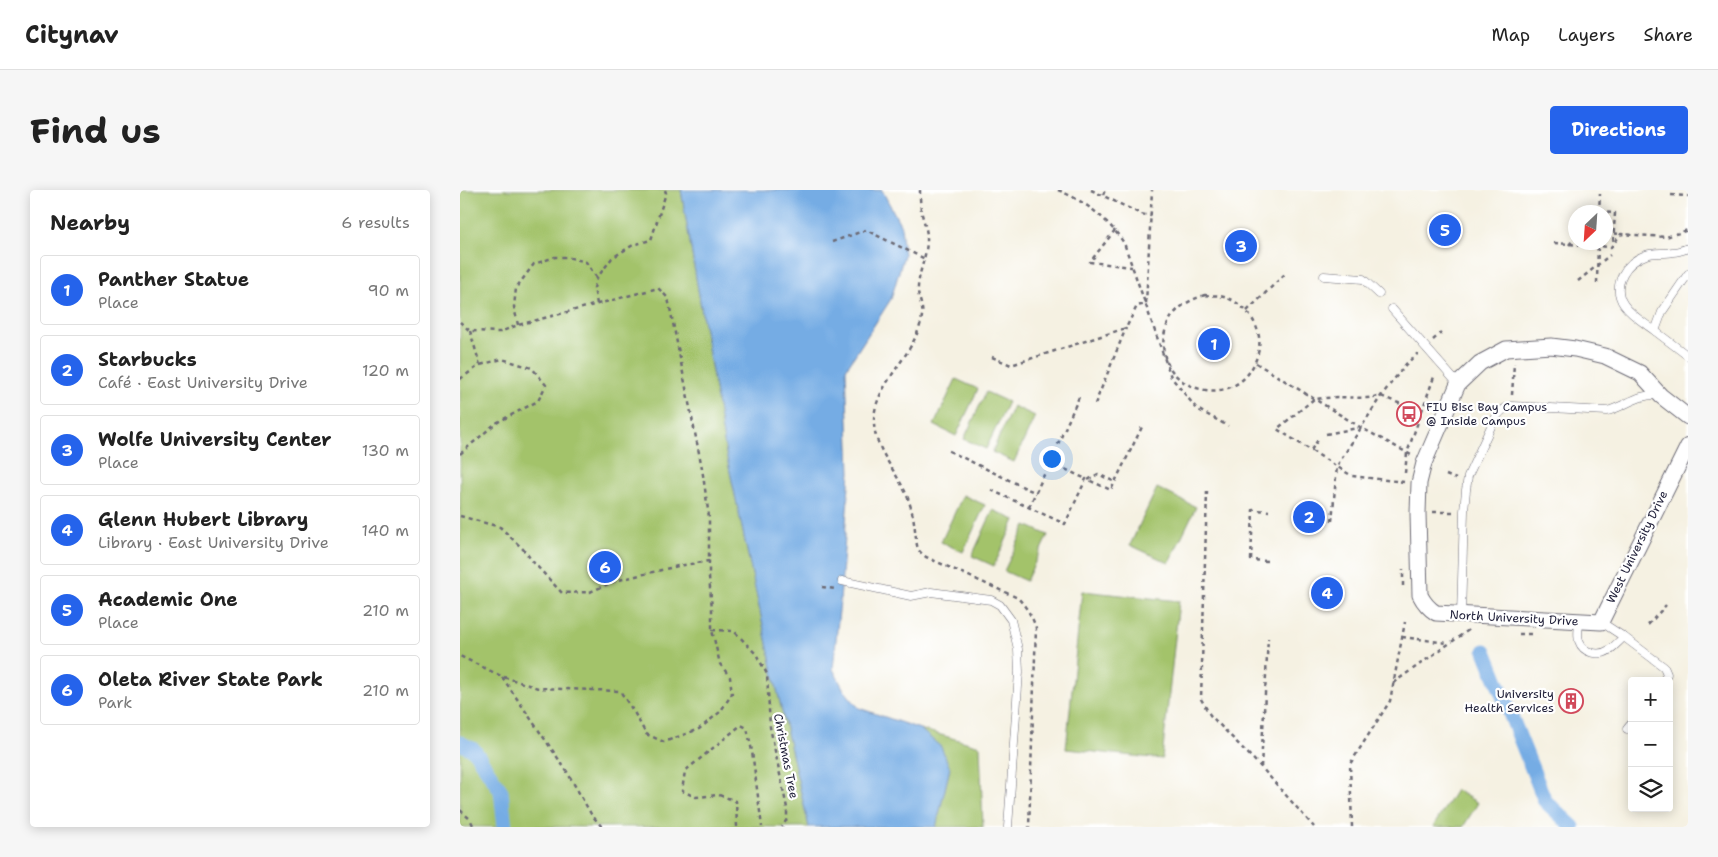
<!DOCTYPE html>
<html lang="en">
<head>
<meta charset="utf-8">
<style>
  body { margin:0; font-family:"Shantell Sans",sans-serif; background:#f6f6f6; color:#222 }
  .controls { position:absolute; right:15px; bottom:15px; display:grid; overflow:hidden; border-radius:5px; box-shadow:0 2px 12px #0003 }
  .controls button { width:45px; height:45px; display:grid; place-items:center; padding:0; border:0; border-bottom:1px solid #e0e0e0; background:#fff; color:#222; font:25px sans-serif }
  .compass { position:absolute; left:1108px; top:15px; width:45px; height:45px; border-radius:50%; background:#fff; box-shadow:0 2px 12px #0003; rotate:205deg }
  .you { position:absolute; left:591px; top:268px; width:18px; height:18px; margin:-12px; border:4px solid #fff; border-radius:50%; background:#1a73e8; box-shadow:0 0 0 8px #1a73e833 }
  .badge { display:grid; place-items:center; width:32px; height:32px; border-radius:50%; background:#2563eb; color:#fff; font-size:16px; font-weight:700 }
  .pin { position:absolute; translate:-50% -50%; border:2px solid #fff; box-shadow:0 1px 5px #0006 }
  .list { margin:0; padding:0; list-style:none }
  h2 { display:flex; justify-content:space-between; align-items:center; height:65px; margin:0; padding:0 20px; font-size:21px }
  h2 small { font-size:16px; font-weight:400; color:#767676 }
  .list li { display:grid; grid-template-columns:32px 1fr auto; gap:15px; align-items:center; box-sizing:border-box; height:70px; margin:0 10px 10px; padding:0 10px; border:1px solid #e0e0e0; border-radius:5px }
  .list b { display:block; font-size:19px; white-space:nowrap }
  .list p { margin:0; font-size:16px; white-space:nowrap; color:#767676 }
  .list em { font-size:16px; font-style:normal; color:#767676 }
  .icon { flex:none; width:28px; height:28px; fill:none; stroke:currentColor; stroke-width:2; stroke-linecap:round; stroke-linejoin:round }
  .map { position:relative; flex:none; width:1228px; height:637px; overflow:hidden; border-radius:5px }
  header { display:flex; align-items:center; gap:30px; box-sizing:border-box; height:70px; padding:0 25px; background:#fff; border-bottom:1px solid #e0e0e0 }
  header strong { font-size:24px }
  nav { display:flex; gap:28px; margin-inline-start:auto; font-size:18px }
  .intro { display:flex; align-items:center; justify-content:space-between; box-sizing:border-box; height:120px; padding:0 30px }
  h1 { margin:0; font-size:35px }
  .button { padding:12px 22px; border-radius:5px; background:#2563eb; color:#fff; font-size:18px; font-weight:700 }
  main { display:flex; gap:30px; padding:0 30px }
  aside { flex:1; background:#fff; border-radius:5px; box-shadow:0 2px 12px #0003 }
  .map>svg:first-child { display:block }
</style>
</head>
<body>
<header>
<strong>Citynav</strong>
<nav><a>Map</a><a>Layers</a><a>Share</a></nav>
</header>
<div class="intro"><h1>Find us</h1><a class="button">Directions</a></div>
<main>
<aside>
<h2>Nearby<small>6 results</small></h2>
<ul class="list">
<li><span class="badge">1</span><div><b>Panther Statue</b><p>Place</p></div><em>90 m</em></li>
<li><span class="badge">2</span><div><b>Starbucks</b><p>Café · East University Drive</p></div><em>120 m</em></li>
<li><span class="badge">3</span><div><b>Wolfe University Center</b><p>Place</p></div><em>130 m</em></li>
<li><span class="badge">4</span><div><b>Glenn Hubert Library</b><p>Library · East University Drive</p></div><em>140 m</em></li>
<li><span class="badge">5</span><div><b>Academic One</b><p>Place</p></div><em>210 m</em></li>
<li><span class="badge">6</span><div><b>Oleta River State Park</b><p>Park</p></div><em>210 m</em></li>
</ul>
</aside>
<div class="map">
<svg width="1228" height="637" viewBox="0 0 1228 637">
  <rect width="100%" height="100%" fill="#fff"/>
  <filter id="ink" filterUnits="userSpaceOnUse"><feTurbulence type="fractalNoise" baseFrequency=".02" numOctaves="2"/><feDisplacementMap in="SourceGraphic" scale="10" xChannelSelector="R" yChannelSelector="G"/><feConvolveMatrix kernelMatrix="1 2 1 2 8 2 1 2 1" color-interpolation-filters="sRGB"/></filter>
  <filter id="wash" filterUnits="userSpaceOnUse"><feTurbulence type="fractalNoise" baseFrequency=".0096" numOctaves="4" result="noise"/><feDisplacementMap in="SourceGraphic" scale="20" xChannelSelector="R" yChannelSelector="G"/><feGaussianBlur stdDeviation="1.12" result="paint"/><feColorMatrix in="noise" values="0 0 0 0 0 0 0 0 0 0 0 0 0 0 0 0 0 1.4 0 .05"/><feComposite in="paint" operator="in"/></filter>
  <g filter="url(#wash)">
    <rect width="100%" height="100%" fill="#f5f1e2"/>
    <!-- green -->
    <g fill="#a3c36b" stroke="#627253">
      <path d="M0 0H221L266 263 315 491 349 637H0Z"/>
      <path d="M496 189 518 199 496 246 474 235Z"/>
      <path d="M526 202 548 212 526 259 504 249Z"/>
      <path d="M553 216 575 226 554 272 532 262Z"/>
      <path d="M697 298 736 317 709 373 670 355Z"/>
      <path d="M503 305 525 315 503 362 481 352Z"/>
      <path d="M533 320 555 330 534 376 512 366Z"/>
      <path d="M566 335 588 345 566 391 544 381Z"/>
      <path d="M622 401 719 411 702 569 606 559Z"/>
      <path d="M460 539 520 556 523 637H476L490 578Z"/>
      <path d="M996 600 1018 613 1003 637H973Z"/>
    </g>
    <!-- water -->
    <path fill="#74ace4" stroke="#4b6790" d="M221 0H422L441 36 444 65 431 109 386 179 390 282 380 411 373 479 384 500 399 518 460 539 481 557 490 578 476 637H349L315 491 266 263Z"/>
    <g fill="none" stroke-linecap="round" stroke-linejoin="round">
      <!-- canal -->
      <g stroke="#74ace4" stroke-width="15">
        <path d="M1025 461 1085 611 1113 637"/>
        <path d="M0 553 14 560 41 601 45 637"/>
      </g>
    </g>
  </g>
  <g filter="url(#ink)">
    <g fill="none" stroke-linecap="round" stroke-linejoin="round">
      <defs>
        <g id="lane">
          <path d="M1228 84 1202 122 1195 141 1228 166"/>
          <path d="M864 86 903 89 919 104"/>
          <path d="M932 119 998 194"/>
          <path d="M1195 141C1176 127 1148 112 1163 84 1168 74 1175 69 1186 65 1194 62 1204 64 1213 62 1218 62 1223 60 1228 58"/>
          <path d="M382 391 451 406 471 402 531 410 540 415 551 430 558 459 559 482 548 637"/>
          <path d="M1001 426 1004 321 1006 300 1008 286 1034 230C1039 223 1043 218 1052 216L1147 221C1167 216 1176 204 1198 205"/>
          <path d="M1119 431C1119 437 1117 445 1119 451 1123 463 1139 467 1149 460 1154 457 1159 451 1164 447"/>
          <path d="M1141 432 1164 447 1204 477 1207 484 1204 491"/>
          <path d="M1167 539 1172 533"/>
        </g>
        <path id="street" d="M1228 227 1201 206 1180 183 1145 166 1115 159 1091 156 1046 159 1020 173 998 194 964 273 959 293 958 323 960 405C964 413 968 418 976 423L1141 432 1228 256"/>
      </defs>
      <!-- lane casing -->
      <use href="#lane" stroke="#6c6a75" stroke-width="9"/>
      <!-- street casing -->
      <use href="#street" stroke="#6c6a75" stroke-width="17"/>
      <!-- path -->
      <g stroke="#6c6a75" stroke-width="2.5" stroke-dasharray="4 4" stroke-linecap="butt">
        <path d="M460 0C460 6 460 13 461 19 462 27 466 36 467 45 468 65 459 79 458 97 457 107 464 116 462 126 456 170 403 199 416 246 423 270 441 288 449 311 452 321 454 330 455 340 456 346 456 353 458 359 460 362 463 365 466 367L558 408C567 418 572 426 576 438L569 637"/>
        <path d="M598 0C626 12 647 28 664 53L711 187 737 219 768 236"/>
        <path d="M631 0 681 24 691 26"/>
        <path d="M643 5 645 0"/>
        <path d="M1211 5 1228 6"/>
        <path d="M1139 22 1155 23 1153 53"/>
        <path d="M1139 22 1140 4"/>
        <path d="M655 40 630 72 672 77"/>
        <path d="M1146 43 1161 44"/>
        <path d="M372 52 406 40 465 69"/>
        <path d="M1094 53 1151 57 1161 44 1206 47 1228 40"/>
        <path d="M1109 55 1116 46"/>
        <path d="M1118 91 1150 65"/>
        <path d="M1137 93 1138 52"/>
        <path d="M745 105C750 106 756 105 760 106 785 111 805 138 798 163 781 229 686 200 706 138 713 119 727 111 745 105Z"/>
        <path d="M137 114 134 98 137 88 152 68 173 55 191 50 206 3 205 0"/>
        <path d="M787 121 827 82"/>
        <path d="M0 132 10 141 40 142 58 135 198 98 208 108 242 278 249 327V387L252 418V440L260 474 270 487 272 504 260 522 239 539 204 552 186 544 174 522 160 501 78 498 41 486 0 466"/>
        <path d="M58 135 54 117 56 98 74 74 95 67H107L126 72 137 88"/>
        <path d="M973 150 981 143"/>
        <path d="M532 167 551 175 666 138 677 116 686 114 692 0"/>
        <path d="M796 173 900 237 953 266"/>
        <path d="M0 189 20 175 10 141"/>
        <path d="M1052 205 1054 173"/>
        <path d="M619 207 590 272 626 289"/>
        <path d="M635 214 666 138"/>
        <path d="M866 244 898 238"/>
        <path d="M851 260 860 247"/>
        <path d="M489 261 576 303"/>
        <path d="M0 264 36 233 78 211 86 195 72 178 42 169 20 175"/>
        <path d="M945 283 947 263 975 184"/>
        <path d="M986 285 996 289"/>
        <path d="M628 290 638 284 655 292"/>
        <path d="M944 292 892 286 817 239 854 209 877 207 907 208 921 206 961 222"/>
        <path d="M531 300 605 334 626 289 651 300 682 237"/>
        <path d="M747 301 741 509 750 525 801 577 854 637"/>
        <path d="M569 317 590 272"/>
        <path d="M973 322H995"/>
        <path d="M0 326 40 337 63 359 74 373 102 403 130 402 155 391 218 376 249 371"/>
        <path d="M872 331 877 276 921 206 946 174 957 164 958 165"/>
        <path d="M807 371 791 370 793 320 809 321"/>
        <path d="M943 396V379"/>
        <path d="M362 397 375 399"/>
        <path d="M1188 435 1206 415"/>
        <path d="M252 440 274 441 296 464 307 484 310 537 327 618V629L322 637"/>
        <path d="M1059 444H1074"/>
        <path d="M942 447 988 453"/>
        <path d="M42 487 106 580 131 624 142 637"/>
        <path d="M933 493 1010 439"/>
        <path d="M801 577 808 448"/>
        <path d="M0 620 10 629 14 637"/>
        <path d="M277 637 276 611 259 605 236 607 222 601 225 581 281 535 287 538 292 561 302 637"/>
        <path d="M892 637 890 574 930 511 945 432"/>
      </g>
      <!-- lane -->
      <use href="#lane" stroke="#fff" stroke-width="8"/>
      <!-- street -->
      <use href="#street" stroke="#fff" stroke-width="15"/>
    </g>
  </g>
  <!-- icons -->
  <defs>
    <symbol id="bus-ring" viewBox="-11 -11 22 22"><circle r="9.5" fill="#fff" stroke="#d1495b" stroke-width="1.5"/><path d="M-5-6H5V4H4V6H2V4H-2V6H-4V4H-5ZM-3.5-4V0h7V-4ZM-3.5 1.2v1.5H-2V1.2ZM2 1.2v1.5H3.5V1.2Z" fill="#d1495b"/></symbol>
    <symbol id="building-ring" viewBox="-11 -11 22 22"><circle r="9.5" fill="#fff" stroke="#d1495b" stroke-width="1.5"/><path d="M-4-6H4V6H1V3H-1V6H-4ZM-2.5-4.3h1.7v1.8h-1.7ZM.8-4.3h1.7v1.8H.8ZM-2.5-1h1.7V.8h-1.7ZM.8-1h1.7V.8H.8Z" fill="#d1495b"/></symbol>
  </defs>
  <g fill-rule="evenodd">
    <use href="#bus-ring" x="935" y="210" width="28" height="28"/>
    <use href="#building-ring" x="1097" y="497" width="28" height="28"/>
  </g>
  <g text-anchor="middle" stroke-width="4.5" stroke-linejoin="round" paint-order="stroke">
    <!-- poi labels -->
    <g font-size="12" fill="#22223b" stroke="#fff" text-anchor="start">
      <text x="966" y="221">FIU Bisc Bay Campus<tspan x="966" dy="14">@ Inside Campus</tspan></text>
      <text x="1094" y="508" text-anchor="end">University<tspan x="1094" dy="14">Health Services</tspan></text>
    </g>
    <!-- street labels -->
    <g font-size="12" fill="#22223b" stroke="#fff">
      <text transform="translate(1177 357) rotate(-64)" y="4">West University Drive</text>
      <text transform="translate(1054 428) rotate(3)" y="4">North University Drive</text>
      <text transform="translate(326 566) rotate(79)" y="4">Christmas Tree</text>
    </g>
  </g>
</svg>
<div class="controls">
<button>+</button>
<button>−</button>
<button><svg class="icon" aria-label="layers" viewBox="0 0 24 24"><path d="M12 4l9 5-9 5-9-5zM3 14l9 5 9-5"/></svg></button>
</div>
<svg class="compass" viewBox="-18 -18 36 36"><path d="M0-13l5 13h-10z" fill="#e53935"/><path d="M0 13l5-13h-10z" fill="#767676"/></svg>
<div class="you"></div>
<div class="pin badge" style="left:754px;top:154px">1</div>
<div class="pin badge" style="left:849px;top:327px">2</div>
<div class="pin badge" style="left:781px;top:56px">3</div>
<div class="pin badge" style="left:867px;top:403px">4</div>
<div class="pin badge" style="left:985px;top:40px">5</div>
<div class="pin badge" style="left:145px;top:377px">6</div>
</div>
</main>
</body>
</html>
